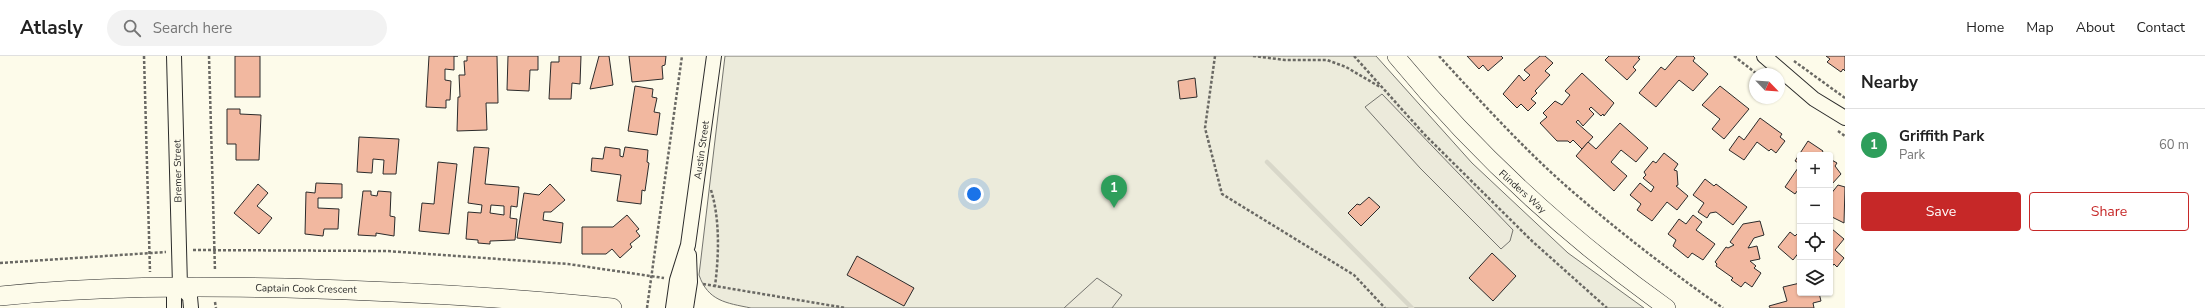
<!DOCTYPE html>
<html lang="en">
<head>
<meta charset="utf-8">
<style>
  body { margin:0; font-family:"Nunito Sans",sans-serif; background:#f2f2f2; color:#222 }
  .controls { position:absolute; right:12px; bottom:12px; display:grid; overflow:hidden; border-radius:4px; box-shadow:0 1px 3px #0004 }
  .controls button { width:36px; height:36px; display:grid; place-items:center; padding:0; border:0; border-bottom:1px solid #e0e0e0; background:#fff; color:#222; font:20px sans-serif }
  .compass { position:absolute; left:1749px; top:12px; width:36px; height:36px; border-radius:50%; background:#fff; box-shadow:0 1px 3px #0004; rotate:115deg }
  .you { position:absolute; left:974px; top:138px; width:14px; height:14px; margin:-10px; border:3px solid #fff; border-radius:50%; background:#1a73e8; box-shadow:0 0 0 6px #1a73e833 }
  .badge { display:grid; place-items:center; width:26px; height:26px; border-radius:50%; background:#c62828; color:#fff; font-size:13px; font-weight:700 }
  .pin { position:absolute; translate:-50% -33px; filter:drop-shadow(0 1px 2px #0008) }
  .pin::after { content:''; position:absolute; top:21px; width:14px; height:12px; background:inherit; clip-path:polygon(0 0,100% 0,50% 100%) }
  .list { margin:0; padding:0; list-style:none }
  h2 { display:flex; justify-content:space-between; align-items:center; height:52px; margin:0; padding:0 16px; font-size:17px }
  h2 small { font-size:13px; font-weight:400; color:#767676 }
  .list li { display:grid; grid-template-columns:26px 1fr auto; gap:12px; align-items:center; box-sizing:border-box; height:72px; padding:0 16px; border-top:1px solid #e0e0e0 }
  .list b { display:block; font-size:15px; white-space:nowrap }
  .list p { margin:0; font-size:13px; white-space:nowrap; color:#767676 }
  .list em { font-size:13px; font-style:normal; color:#767676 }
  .actions { display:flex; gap:8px; padding:12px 16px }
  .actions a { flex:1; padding:9px 0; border:1px solid #c62828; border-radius:4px; text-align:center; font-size:14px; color:#c62828 }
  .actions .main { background:#c62828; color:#fff }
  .icon { flex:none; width:22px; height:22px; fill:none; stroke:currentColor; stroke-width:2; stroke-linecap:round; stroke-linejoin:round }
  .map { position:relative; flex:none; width:1845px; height:252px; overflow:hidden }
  header { display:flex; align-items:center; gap:24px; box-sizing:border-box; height:56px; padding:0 20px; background:#fff; border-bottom:1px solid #e0e0e0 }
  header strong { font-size:19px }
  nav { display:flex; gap:22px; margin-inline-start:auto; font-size:14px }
  .search { width:280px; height:36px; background:#f2f2f2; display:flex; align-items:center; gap:10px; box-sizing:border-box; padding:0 14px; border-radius:22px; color:#767676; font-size:15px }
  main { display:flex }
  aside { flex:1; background:#fff }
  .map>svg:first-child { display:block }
</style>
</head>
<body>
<header>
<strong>Atlasly</strong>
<div class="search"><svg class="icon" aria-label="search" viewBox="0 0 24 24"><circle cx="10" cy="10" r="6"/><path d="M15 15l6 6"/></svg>Search here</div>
<nav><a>Home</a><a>Map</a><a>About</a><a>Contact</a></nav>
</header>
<main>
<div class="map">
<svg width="1845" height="252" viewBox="0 0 1845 252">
  <rect width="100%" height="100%" fill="#fdfbea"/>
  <!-- green -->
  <path fill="#ecebdb" stroke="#74746e" d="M725 0H1376L1472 107 1568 197 1644 252H751C726 247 708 245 699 219Z"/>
  <!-- parking -->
  <g fill="#eceadb" stroke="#74746e">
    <path d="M1382 38 1513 174 1510 185 1501 193 1420 112 1365 51Z"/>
    <path d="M1097 222 1122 239 1112 252H1064Z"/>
  </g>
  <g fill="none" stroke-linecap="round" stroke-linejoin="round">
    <!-- stream -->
    <path stroke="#d8d7c9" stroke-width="4.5" d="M1267 106 1412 252"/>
  </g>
  <!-- building -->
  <g fill="#f2b8a0" stroke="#2b2b2b" fill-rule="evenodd">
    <rect x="235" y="0" width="25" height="41"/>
    <path d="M429 0H458H454V14L445 13V24L451 25 450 44H446V52L426 51Z"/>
    <path d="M467 0H497L498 47H486L487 74 457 75 458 41H460L459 19H465L464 5H467Z"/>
    <path d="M508 0H538V14H530L529 35 507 34Z"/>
    <path d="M559 0H581L580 28 572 27 571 43H549L551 6H559Z"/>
    <path d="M599 0H609L613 29 590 33Z"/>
    <path d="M629 0H666L665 9 662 10 663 23 632 26Z"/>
    <path d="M1467 0H1501L1503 2 1488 15 1483 9 1479 13Z"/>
    <path d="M1540 0H1545L1553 7 1545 15 1550 19 1535 35 1537 37 1531 43 1536 47 1528 55 1521 48 1517 52 1503 38 1519 19 1524 25 1530 19 1524 14Z"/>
    <path d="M1609 0H1640L1638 2 1640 3 1633 11 1636 14 1627 24 1605 4Z"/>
    <path d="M1677 0H1693L1695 2 1693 5 1708 18 1693 35 1679 24 1656 51 1639 37 1661 11 1665 14Z"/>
    <path d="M1826 0H1845V15L1843 13 1841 16 1827 6 1830 3Z"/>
    <path d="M1582 17 1614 47 1604 60 1603 58 1601 60 1591 51 1589 53 1594 58 1583 70 1578 64 1576 66 1593 81 1582 93 1573 84 1570 87 1568 85H1557L1540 67 1547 61 1543 57 1555 45 1562 49 1570 39 1565 35Z"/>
    <path d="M1195 22 1197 41 1180 43 1178 25Z"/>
    <path d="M635 30 653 33 652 41 657 42 654 56 660 57 657 79 628 75Z"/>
    <path d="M1720 30 1749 53 1724 83 1712 73 1720 63 1702 49Z"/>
    <path d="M227 53H240V58L261 59 259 104H236V88H227Z"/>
    <path d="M1760 62 1782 78 1780 81 1785 85 1776 97 1771 93 1769 95 1757 86 1744 104 1729 94 1739 80 1744 84Z"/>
    <path d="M1620 67 1648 92 1636 106 1621 94 1611 106 1627 120 1614 135 1576 100 1588 86 1596 93Z"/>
    <path d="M359 81 399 83 396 118H383L384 104 373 103 372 117 357 116Z"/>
    <path d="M1808 85 1823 95 1822 97 1824 99H1800V108L1795 105Z"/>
    <path d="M474 91 489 92 485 128 519 131 517 151 511 150 510 162 517 163 515 184 490 185V188L478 187V184L466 183 468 156 481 157 482 149 468 147ZM491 149 504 150V159L490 157Z"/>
    <path d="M605 91 620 93V100L623 101 625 91 648 94 647 106 649 107 645 135 642 134 641 148 617 145 621 119 591 115 592 102 603 103Z"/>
    <path d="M1664 97 1678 108 1674 114 1677 115 1678 129 1676 130 1688 140 1677 154 1667 146 1652 165 1637 154 1641 148 1630 139 1640 127 1651 136 1654 131 1643 122 1646 119 1644 116 1653 105 1656 107Z"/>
    <path d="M1830 103 1837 107 1835 110 1841 118 1832 128 1830 126Z"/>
    <path d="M438 106 457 108 449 178 419 175 422 147 434 148Z"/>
    <path d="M1800 109V131L1795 138 1785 131Z"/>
    <path d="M1705 123 1714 130 1716 128 1747 151 1733 169 1716 156 1710 157 1707 162 1698 156 1704 147 1693 139Z"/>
    <path d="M316 127 342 128V142H318V152L339 153 338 173H324L323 180 305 178 306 136 315 137Z"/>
    <path d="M258 128 268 137 257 150 272 162 259 178 234 157Z"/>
    <path d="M550 128 565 144 551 156H544L543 164 563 167 561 187 517 182 524 137 539 139Z"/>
    <path d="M1838 129 1845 131 1844 167 1830 160V139Z"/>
    <path d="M363 135H371V139L377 140 378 135 391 136 390 160 395 161 394 180 376 177V180L358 179Z"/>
    <path d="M1369 141 1380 151 1361 170 1348 157 1357 148 1360 149Z"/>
    <path d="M627 159 639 173 636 175 640 180 630 188 632 191 620 202 612 193 606 198H582V171H613Z"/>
    <path d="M1693 159 1702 166 1696 174 1715 188 1703 204 1692 197 1688 202 1673 190 1676 184 1668 178 1679 163 1686 168Z"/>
    <path d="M1760 165 1764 179 1754 182 1748 192 1757 190 1760 203 1750 205 1756 210 1754 212 1761 217 1752 231 1745 226 1741 231 1731 224 1733 222 1716 210 1717 208 1715 206 1726 191 1728 192 1734 189 1730 186 1743 168Z"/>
    <path d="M1832 173 1844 183 1835 194 1844 202 1837 211 1834 208 1830 213V175Z"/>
    <path d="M1800 175V195L1793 204 1778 191 1790 176 1795 180Z"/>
    <path d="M1492 197 1516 220 1493 245 1469 222Z"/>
    <path d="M857 200 914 232 904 250 847 219Z"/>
    <path d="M1800 227V237H1819L1821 245 1813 247 1814 252H1770L1769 250 1787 245 1783 231Z"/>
  </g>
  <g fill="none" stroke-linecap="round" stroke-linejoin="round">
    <defs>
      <g id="minor">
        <path d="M1764 0 1814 43 1845 62"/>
        <path d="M180 230 190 241 191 252"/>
        <path d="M174 252V241L180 230 174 0"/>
        <path d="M673 252 677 224 688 189 714 0"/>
        <path d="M686 252 690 226 689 199"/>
      </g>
      <path id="tertiary" d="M1396 0C1475 96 1566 180 1667 252"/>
      <path id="secondary" d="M0 240C95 230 190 230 286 232 395 235 504 241 612 252"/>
    </defs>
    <!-- minor casing -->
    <use href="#minor" stroke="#2b2b2b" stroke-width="16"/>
    <!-- tertiary casing -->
    <use href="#tertiary" stroke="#2b2b2b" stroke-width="18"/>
    <!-- secondary casing -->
    <use href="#secondary" stroke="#2b2b2b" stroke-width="20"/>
    <!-- path -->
    <g stroke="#6a6964" stroke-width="2.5" stroke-dasharray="3 2" stroke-linecap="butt">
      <path d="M144 0 150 216"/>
      <path d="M209 0 215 215"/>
      <path d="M1215 0 1205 72 1222 138 1354 219 1385 252"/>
      <path d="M1253 0 1285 4H1327L1346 11 1380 31"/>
      <path d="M1354 0 1425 79 1532 185 1607 252"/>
      <path d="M1439 0C1484 49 1529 99 1580 142 1626 181 1674 218 1723 252"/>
      <path d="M1734 0 1757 18"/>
      <path d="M1794 5 1845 42"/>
      <path d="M1838 75 1845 80"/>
      <path d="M711 134C720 163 719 199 715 230"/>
      <path d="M193 194 387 195 568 208 664 222"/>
      <path d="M0 207 166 196"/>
      <path d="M703 228 846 252"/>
      <path d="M215 246 216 252"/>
      <path d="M647 252 682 0"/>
    </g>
    <!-- minor -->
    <use href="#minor" stroke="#fdfbea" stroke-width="14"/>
    <!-- tertiary -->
    <use href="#tertiary" stroke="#fdfbea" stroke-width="17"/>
    <!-- secondary -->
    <use href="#secondary" stroke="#fdfbea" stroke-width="19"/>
  </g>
  <g text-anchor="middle" stroke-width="3" stroke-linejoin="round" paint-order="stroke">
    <!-- street labels -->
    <g font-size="10" fill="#2b2b2b" stroke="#fdfbea">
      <text transform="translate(701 94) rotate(-82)" y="4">Austin Street</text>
      <text transform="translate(177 115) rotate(-91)" y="4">Bremer Street</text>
      <text transform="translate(1523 135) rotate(42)" y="4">Flinders Way</text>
      <text transform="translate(306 232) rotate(1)" y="4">Captain Cook Crescent</text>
    </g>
  </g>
</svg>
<div class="controls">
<button>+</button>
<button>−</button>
<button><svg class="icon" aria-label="locate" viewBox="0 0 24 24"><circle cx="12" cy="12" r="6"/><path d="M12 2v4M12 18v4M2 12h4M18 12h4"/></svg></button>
<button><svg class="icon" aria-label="layers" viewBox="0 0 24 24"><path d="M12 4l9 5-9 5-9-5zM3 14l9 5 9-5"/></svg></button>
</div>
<svg class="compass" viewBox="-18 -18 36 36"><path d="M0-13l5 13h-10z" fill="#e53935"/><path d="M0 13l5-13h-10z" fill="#767676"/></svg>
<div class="you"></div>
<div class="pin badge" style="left:1114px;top:152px;background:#2e9e5b">1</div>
</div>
<aside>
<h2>Nearby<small></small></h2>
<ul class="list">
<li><span class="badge" style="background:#2e9e5b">1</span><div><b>Griffith Park</b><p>Park</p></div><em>60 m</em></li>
</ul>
<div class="actions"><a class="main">Save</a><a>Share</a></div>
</aside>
</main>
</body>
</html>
